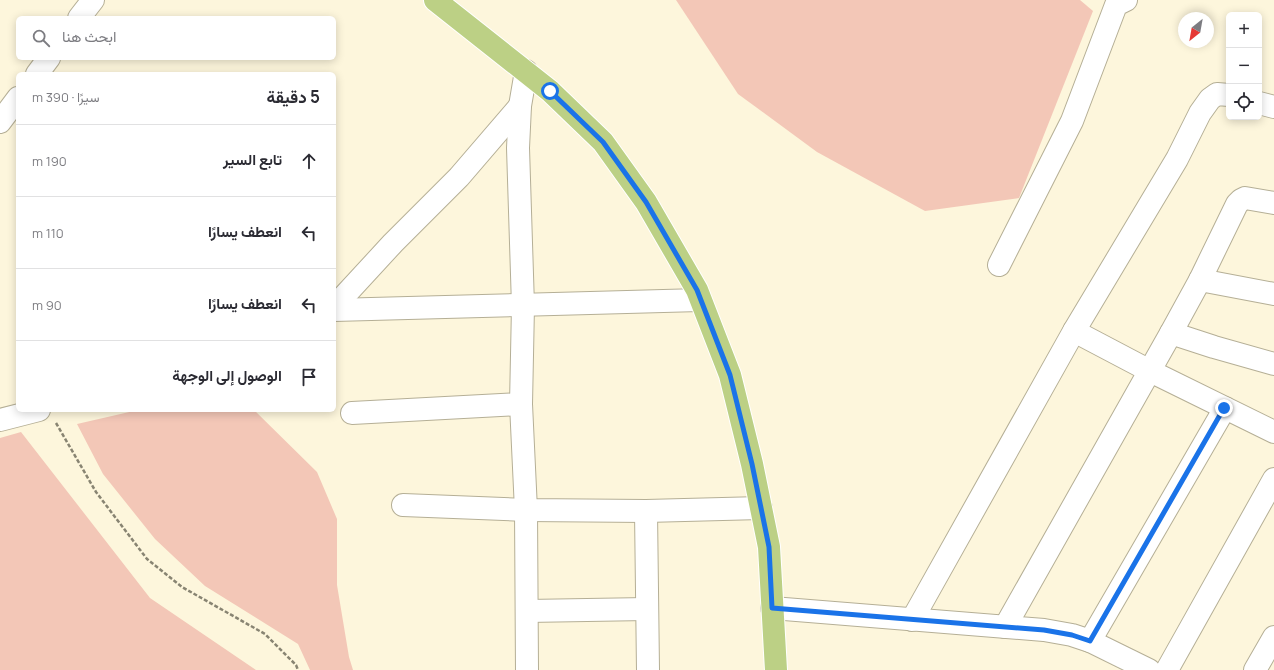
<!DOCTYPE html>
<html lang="ar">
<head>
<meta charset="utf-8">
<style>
  body { margin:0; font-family:Manrope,Vazirmatn,sans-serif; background:#f7f7f7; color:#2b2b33; direction:rtl }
  .controls { position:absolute; right:12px; top:12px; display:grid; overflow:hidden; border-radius:6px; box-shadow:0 2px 10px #0003 }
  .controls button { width:36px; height:36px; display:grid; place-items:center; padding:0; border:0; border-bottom:1px solid #e1e1e2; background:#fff; color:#2b2b33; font:20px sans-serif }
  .compass { position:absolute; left:1178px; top:12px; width:36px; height:36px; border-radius:50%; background:#fff; box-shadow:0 2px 10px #0003; rotate:211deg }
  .stop { position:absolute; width:12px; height:12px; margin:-9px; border:3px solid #1a73e8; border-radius:50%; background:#fff }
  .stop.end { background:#1a73e8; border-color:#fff; box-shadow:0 1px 4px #0008 }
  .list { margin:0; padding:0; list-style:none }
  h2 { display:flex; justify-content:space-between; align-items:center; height:52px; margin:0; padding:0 16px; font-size:17px }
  h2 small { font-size:13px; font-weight:400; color:#7c7c81 }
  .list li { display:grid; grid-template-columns:26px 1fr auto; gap:12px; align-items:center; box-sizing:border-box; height:72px; padding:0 16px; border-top:1px solid #e1e1e2 }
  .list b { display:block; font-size:15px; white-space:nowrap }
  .list em { font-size:13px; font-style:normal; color:#7c7c81 }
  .icon { flex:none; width:22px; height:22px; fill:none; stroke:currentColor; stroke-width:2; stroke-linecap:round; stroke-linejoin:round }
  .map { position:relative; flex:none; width:1274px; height:670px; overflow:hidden; direction:ltr }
  .search { position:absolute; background:#fff; box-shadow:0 2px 10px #0003; left:16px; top:16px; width:320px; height:44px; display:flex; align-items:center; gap:10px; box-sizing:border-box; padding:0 14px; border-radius:6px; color:#7c7c81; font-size:15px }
  .panel { position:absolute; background:#fff; box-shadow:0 2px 10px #0003; left:16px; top:72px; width:320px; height:340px; border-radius:6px; direction:rtl }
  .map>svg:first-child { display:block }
</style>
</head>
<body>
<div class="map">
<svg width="1274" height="670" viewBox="0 0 1274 670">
  <rect width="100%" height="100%" fill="#fdf6dc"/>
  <!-- green -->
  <g fill="#f3c7b7">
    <path d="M676 0H1080L1093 11 1019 198 925 211 817 152 738 94Z"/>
    <path d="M138 410H254L317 472 337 519V585L349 657 353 670H310L298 644 205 586 155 539 103 474 77 424Z"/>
    <path d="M21 432 150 598 256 670H0V438Z"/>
  </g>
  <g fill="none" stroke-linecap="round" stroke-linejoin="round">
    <defs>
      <g id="minor">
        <path d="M79 18 93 0"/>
        <path d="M526 71 520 106 518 148 523 306 521 404 526 510 527 670"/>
        <path d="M37 74 49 58"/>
        <path d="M1259 103 1274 107"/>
        <path d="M0 122 18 98"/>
        <path d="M999 265 1072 121 1116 5 1126 0"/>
        <path d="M1200 280 1274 294"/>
        <path d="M334 307 393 243 459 177 520 106"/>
        <path d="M334 310 700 300"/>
        <path d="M1074 331 1150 371 1274 432"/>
        <path d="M1171 333 1214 347 1274 364"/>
        <path d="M352 413 521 404"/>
        <path d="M0 420 39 410"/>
        <path d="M403 505 526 510 646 511 761 508"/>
        <path d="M646 511 648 670"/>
        <path d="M772 608 1044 630 1072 635 1090 641 1149 670"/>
        <path d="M527 611 647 609"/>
        <path d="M912 620 1074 331 1177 159 1200 113 1210 99 1217 94 1229 95"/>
        <path d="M1005 627 1171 333 1200 280 1237 204 1241 200 1245 198 1274 203"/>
        <path d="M1090 641 1225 408"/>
        <path d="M1167 670 1274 479"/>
        <path d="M1255 670 1274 637"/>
      </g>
      <path id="major" d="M435 0 550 91 603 142 646 202 697 290 730 375 752 464 769 547 776 670"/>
    </defs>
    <!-- minor casing -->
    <use href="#minor" stroke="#b5af96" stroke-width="24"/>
    <!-- major casing -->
    <use href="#major" stroke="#fff" stroke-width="24"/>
    <!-- path -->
    <path stroke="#888472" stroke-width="2.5" stroke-dasharray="4 2" stroke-linecap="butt" d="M56 423 96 492 147 559 182 587 265 634 296 665 298 670"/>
    <!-- minor -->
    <use href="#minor" stroke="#fff" stroke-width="22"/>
    <!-- major -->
    <use href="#major" stroke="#bcd085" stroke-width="22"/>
  </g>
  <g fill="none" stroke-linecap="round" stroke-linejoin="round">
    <!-- route -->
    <path stroke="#1a73e8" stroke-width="5" d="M550 91 603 142 646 202 697 290 730 375 752 464 769 547 772 608 1044 630 1072 635 1090 641 1224 408"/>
  </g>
</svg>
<div class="controls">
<button>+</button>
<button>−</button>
<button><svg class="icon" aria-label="locate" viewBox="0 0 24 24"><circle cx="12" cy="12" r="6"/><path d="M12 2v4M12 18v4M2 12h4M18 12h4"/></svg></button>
</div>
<svg class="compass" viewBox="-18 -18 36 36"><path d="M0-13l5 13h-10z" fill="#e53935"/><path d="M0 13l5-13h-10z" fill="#7c7c81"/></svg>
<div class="stop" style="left:550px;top:91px"></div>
<div class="stop end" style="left:1224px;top:408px"></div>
<div class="search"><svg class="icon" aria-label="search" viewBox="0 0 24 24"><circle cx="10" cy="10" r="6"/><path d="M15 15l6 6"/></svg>ابحث هنا</div>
<section class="panel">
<h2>5 دقيقة<small>سيرًا · 390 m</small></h2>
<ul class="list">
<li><svg class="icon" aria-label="ahead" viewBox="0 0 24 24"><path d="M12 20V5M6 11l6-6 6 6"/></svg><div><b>تابع السير</b></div><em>190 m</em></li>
<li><svg class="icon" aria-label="left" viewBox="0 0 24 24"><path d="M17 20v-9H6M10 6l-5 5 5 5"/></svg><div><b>انعطف يسارًا</b></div><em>110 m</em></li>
<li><svg class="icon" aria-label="left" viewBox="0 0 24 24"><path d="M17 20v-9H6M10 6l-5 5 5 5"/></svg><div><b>انعطف يسارًا</b></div><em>90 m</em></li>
<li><svg class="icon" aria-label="arrive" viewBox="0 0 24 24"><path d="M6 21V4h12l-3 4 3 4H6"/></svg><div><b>الوصول إلى الوجهة</b></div></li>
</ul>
</section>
</div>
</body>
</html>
